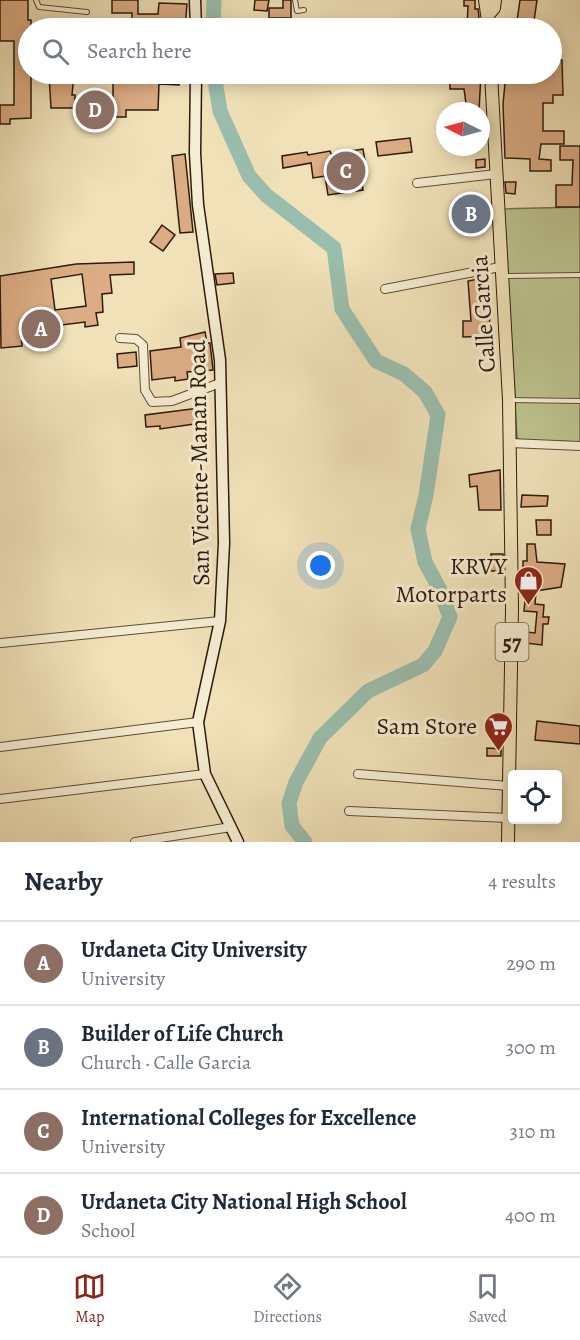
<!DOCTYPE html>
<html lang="en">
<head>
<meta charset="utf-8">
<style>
  body { margin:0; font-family:Alegreya,serif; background:#f6f6f7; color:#1f2937 }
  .controls { position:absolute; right:18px; bottom:18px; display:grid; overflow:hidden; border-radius:6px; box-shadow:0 3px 15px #0003 }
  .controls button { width:54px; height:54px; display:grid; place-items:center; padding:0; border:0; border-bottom:2px solid #e0e1e3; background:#fff; color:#1f2937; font:30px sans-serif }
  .compass { position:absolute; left:436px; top:102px; width:54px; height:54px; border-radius:50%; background:#fff; box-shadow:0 3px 15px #0003; rotate:276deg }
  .you { position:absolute; left:321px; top:566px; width:21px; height:21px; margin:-15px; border:4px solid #fff; border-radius:50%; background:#1a73e8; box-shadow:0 0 0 9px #1a73e833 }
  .badge { display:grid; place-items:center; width:39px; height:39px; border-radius:50%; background:#8f2418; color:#fff; font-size:20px; font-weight:700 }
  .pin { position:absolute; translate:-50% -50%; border:3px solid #fff; box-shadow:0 2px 6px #0006 }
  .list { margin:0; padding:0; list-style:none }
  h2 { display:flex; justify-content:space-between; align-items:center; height:78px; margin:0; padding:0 24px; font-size:26px }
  h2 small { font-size:20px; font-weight:400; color:#747a83 }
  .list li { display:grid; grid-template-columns:39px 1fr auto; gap:18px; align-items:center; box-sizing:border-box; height:84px; padding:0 24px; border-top:2px solid #e0e1e3 }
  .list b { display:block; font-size:22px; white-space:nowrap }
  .list p { margin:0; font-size:20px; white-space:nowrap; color:#747a83 }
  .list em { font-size:20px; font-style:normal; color:#747a83 }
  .icon { flex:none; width:33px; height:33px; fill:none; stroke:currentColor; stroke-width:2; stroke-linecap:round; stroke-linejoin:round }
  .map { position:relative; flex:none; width:580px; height:842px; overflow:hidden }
  .search { position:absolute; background:#fff; box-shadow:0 3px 15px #0003; left:18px; right:18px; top:18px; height:66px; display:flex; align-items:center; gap:15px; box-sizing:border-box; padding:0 21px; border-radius:33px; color:#747a83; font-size:22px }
  .sheet { height:414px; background:#fff }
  nav { display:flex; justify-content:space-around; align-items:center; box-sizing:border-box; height:84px; border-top:2px solid #e0e1e3; background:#fff; font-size:16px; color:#747a83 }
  nav a { display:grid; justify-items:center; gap:3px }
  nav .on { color:#8f2418 }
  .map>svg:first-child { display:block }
</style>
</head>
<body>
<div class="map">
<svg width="580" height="842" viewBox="0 0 580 842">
  <rect width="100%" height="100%" fill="#f0e1b8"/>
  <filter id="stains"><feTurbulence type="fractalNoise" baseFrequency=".00333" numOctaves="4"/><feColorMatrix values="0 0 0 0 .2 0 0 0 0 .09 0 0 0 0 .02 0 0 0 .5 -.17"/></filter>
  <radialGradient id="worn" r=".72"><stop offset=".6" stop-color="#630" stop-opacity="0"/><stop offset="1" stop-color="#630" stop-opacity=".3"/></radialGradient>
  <!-- green -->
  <path fill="#bcc28d" stroke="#756e4c" stroke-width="1.5" d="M580 207V442L521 440 517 438 503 209Z"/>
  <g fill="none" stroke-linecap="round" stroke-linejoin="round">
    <!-- river -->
    <g stroke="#9abeae" stroke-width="15">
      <path d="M213 28 214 0"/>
      <path d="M214 74 220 111 249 176 266 195 334 248 342 309 376 361 404 374 425 392 438 415 426 495 418 529 425 562 439 588 450 617 435 651 423 665 368 691 320 738 296 782 289 803 292 826 305 842"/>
    </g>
  </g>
  <!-- building -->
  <g fill="#dcad85" stroke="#2e1a0c" stroke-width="1.5" fill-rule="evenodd">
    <path d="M0 0H28V20H31V28H28V74H31V118L10 119V124H0V105H14V41H0Z"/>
    <path d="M112 0H138V14H158L159 3 187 4 185 28H132V13H112Z"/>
    <path d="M255 0H269L267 11 254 10Z"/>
    <path d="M283 0H291V18H269V8H283Z"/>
    <path d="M464 0H475V9H478L479 17 475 28H467L468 6H464Z"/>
    <path d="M520 0H537L533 28H516Z"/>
    <path d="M53 22H91L92 28H53Z"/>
    <path d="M552 60H562L563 95H553V103H543V131H564V144H541L539 159 551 160V171H530V159L505 158 503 104 506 74H552Z"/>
    <path d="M49 74H74L72 95H75V108H51Z"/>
    <path d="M113 74H179V85L159 84 158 110H126V117H113Z"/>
    <path d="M450 74H481L479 111H467L464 89H450Z"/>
    <path d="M410 138 412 152 378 156 376 142Z"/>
    <path d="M560 146H580V207H556V185H572L573 160H560Z"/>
    <path d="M363 149 367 174 361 175 363 190 328 195 325 176 313 178 311 163 283 168 282 156 307 152 308 155 330 151 331 154Z"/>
    <path d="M185 154 193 232 180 233 172 156Z"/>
    <path d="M485 159V167L476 168V160Z"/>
    <path d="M516 182 515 194 506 193 505 182Z"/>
    <path d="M481 207 482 219 462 221 460 210Z"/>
    <path d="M162 225 175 235 163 251 150 242Z"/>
    <path d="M134 262V274L110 275 112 293 102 294 103 312 96 313 98 325 85 327V322L21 330 22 346 1 348 0 276 76 264ZM82 274 86 306 55 310 51 279Z"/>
    <path d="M233 273 234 283 217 285 215 274Z"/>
    <path d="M488 277 490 289H487L490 312 489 336 463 337V321H471L468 281Z"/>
    <path d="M205 332 207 343H210L213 370 187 372 188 379 175 381V377L152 380 150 351 181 347 180 338Z"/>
    <path d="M136 352 137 366 118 368 117 354Z"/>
    <path d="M207 407 208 422 160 429V426L146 427 145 415Z"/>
    <path d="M500 470 501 510H479L477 486 470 487 469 475Z"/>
    <path d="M522 495 548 496 547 506 521 507Z"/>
    <path d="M536 520H551V535H537Z"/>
    <path d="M527 544H535L537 562 565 564 561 587 536 591 535 604 544 605 543 617H549L548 624H543L542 645 526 643 527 632 535 633 537 612 524 611 526 591 523 580V561H527Z"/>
    <rect x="491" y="554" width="12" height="17"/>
    <path d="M537 721 580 726V744L535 740Z"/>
    <path d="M487 748 501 749V756H487Z"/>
  </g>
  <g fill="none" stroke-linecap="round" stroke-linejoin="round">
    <defs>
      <g id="lane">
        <path d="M36 0 39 7 87 12"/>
        <path d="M295 0 297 11 304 10"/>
        <path d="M506 276 580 275"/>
        <path d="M510 400 580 401"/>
      </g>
      <g id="street">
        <path d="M417 183 496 174"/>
        <path d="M385 289 500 267"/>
        <path d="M120 338 136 339 143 345 145 390 152 402 172 401 220 383"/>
        <path d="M510 443 580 446"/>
        <path d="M1 643 220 621"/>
        <path d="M0 747 198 722"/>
        <path d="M358 774 509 786"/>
        <path d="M0 799 205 774"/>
        <path d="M349 811 508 818"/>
        <path d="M135 842 231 827"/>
      </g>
      <g id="secondary">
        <path d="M195 0 196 28"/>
        <path d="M196 74 195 153 198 205 220 360 224 543 220 621 198 722 205 774 238 842"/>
      </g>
      <g id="primary">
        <path d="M485 0 489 28"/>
        <path d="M489 14 494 8 495 0"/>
        <path d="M491 74 509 400 512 608 508 842"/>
      </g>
    </defs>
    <!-- lane casing -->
    <use href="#lane" stroke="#5e4c37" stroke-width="6"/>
    <!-- street casing -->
    <use href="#street" stroke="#5e4c37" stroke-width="10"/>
    <!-- secondary casing -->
    <use href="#secondary" stroke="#2e1a0c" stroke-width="13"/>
    <!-- primary casing -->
    <use href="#primary" stroke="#2e1a0c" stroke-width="14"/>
    <!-- lane -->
    <use href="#lane" stroke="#f5ecd1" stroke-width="4"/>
    <!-- street -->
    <use href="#street" stroke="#f5ecd1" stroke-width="8"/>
    <!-- secondary -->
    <use href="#secondary" stroke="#f5ecd1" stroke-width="10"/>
    <!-- primary -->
    <use href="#primary" stroke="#f0e1b8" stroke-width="12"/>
  </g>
  <!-- icons -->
  <defs>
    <symbol id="shop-pin" viewBox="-11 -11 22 30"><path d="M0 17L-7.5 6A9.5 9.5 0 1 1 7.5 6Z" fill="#8f2418" stroke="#f5ecd1"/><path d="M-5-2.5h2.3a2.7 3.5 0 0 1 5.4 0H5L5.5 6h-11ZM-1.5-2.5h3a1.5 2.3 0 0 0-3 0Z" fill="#fff"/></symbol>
    <symbol id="supermarket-pin" viewBox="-11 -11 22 30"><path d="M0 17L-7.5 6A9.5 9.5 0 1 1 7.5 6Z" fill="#8f2418" stroke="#f5ecd1"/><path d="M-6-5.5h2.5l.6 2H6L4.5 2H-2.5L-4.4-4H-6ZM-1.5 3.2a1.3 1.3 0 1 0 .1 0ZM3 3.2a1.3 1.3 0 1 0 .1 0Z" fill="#fff"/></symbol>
  </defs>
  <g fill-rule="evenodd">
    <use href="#shop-pin" x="512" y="564" width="33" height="45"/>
    <use href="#supermarket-pin" x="482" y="710" width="33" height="45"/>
  </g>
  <g text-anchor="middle" stroke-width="6" stroke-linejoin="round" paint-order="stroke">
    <!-- shield labels -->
    <rect fill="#f5ecd1" stroke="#6a5947" stroke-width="1.5" x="495.5" y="623" width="33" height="38" rx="4.5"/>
    <g font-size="22" font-weight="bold" fill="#2e1a0c">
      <text x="512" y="650">57</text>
    </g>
    <!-- street labels -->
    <g font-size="24" fill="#2e1a0c" stroke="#f5ecd1">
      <text transform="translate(483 314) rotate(-94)" y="8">Calle Garcia</text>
      <text transform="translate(199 463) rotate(-91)" y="8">San Vicente-Manan Road</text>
    </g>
    <!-- poi labels -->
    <g font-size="24" fill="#2e1a0c" stroke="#f5ecd1" text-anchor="end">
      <text x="507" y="574">KRVY<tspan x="507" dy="28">Motorparts</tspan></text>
      <text x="477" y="734">Sam Store</text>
    </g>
  </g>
  <rect width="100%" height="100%" filter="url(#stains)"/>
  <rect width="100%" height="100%" fill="url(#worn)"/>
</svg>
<div class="controls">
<button><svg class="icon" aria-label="locate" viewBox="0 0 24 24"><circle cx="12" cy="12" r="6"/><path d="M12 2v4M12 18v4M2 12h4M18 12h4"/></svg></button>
</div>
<svg class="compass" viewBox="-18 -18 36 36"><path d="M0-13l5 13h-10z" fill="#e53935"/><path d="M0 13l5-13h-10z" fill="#747a83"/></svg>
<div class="you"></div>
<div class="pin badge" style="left:41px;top:329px;background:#8d6e63">A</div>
<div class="pin badge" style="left:471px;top:214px;background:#6b7280">B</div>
<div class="pin badge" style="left:346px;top:171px;background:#8d6e63">C</div>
<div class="pin badge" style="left:95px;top:110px;background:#8d6e63">D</div>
<div class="search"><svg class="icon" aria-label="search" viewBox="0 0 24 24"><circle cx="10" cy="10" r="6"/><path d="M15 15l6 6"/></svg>Search here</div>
</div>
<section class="sheet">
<h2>Nearby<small>4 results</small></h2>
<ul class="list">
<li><span class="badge" style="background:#8d6e63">A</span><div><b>Urdaneta City University</b><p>University</p></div><em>290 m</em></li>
<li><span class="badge" style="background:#6b7280">B</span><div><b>Builder of Life Church</b><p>Church · Calle Garcia</p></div><em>300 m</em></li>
<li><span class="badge" style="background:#8d6e63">C</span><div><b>International Colleges for Excellence</b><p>University</p></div><em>310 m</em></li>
<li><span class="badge" style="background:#8d6e63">D</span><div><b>Urdaneta City National High School</b><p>School</p></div><em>400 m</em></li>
</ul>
</section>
<nav>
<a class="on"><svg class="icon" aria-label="map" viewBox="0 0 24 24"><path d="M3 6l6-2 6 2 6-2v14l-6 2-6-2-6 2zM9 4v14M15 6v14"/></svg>Map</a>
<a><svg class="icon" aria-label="directions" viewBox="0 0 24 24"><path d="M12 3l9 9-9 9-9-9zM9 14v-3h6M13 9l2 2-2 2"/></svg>Directions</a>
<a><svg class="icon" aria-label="saved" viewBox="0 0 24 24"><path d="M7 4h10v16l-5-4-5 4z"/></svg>Saved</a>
</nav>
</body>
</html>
